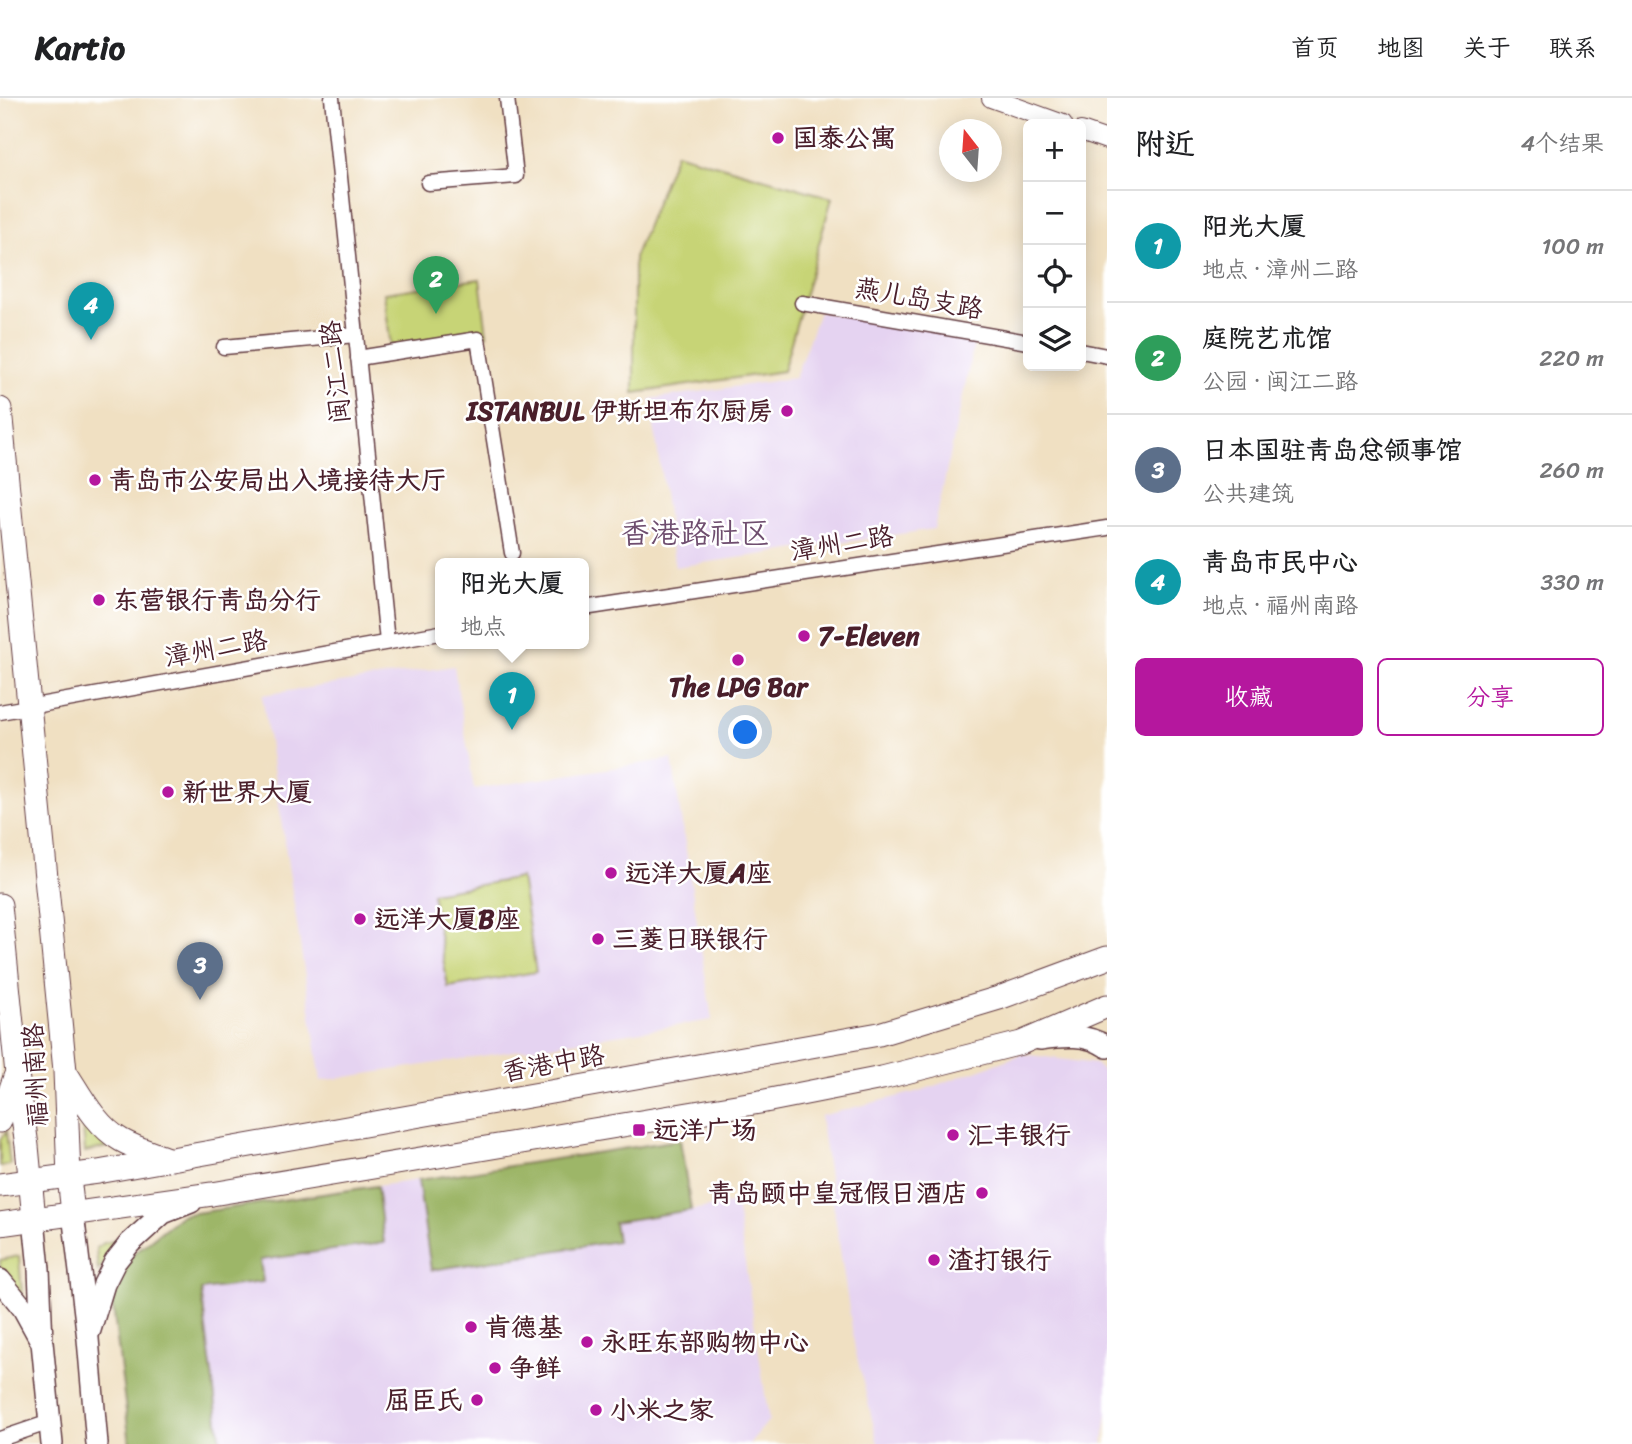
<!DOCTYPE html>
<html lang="zh">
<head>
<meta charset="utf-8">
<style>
  body { margin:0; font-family:Sriracha,"LXGW WenKai TC",sans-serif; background:#f6f6f6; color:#202124 }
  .controls { position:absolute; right:21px; top:21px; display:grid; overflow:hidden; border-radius:10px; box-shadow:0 4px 18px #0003 }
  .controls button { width:63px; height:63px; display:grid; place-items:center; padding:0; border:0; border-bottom:2px solid #e0e0e0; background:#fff; color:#202124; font:35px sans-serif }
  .compass { position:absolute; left:939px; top:21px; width:63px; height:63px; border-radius:50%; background:#fff; box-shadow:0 4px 18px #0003; rotate:343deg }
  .you { position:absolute; left:746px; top:635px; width:24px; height:24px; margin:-18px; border:5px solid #fff; border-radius:50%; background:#1a73e8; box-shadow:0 0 0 10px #1a73e833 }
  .badge { display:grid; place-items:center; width:46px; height:46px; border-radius:50%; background:#b5179e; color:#fff; font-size:23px; font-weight:700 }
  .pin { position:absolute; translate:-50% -58px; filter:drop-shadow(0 2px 4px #0008) }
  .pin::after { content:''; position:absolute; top:37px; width:24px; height:21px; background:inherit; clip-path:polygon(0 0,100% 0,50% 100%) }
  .popup { position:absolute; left:435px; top:460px; width:154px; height:91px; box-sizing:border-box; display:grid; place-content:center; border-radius:10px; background:#fff; filter:drop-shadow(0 2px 5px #0005); font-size:23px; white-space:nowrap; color:#757577 }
  .popup b { font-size:26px; color:#202124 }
  .popup::after { content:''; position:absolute; left:50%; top:100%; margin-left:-14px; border:14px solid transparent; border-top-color:#fff }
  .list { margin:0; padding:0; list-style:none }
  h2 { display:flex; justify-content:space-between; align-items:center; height:91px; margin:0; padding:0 28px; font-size:30px }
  h2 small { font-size:23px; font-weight:400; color:#757577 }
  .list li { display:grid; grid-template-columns:46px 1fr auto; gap:21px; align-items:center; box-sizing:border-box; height:112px; padding:0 28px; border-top:2px solid #e0e0e0 }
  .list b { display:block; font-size:26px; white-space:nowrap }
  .list p { margin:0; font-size:23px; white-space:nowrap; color:#757577 }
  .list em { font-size:23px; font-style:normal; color:#757577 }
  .actions { display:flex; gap:14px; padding:21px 28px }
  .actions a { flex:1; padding:16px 0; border:2px solid #b5179e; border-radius:10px; text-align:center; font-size:24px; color:#b5179e }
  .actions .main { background:#b5179e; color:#fff }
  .icon { flex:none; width:38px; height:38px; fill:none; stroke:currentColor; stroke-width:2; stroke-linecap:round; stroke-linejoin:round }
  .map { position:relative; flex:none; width:1107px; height:1346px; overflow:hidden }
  header { display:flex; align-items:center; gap:42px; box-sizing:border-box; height:98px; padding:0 35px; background:#fff; border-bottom:2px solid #e0e0e0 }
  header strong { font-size:33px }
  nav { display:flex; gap:38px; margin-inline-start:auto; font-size:24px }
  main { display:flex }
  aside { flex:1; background:#fff }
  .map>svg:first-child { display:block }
</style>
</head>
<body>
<header>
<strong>Kartio</strong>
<nav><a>首页</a><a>地图</a><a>关于</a><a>联系</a></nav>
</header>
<main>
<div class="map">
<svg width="1107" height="1346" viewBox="0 0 1107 1346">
  <rect width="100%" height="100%" fill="#fff"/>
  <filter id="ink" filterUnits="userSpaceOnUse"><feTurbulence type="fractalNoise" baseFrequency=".0143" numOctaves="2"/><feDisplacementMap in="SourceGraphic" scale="14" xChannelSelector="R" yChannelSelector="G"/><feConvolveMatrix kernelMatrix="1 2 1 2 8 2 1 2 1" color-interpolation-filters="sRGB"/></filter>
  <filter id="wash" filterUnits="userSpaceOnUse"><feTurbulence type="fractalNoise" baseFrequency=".00686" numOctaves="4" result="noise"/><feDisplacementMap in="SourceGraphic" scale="28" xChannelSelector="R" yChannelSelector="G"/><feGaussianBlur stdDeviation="1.57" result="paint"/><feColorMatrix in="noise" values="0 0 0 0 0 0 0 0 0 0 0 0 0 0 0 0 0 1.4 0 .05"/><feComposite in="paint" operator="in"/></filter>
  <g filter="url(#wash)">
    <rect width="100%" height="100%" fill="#f0e0c2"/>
    <!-- built -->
    <g fill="#e5d3f1">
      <path d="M819 214 976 237 934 431 675 469 650 301 795 280Z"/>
      <path d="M454 568 474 691 672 661 712 922 321 983 262 597Z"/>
      <path d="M1023 956 1096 966 1107 978V1315L1103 1346H878L855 1251 820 1018 920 993Z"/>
      <path d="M418 1082 431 1171 617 1143 614 1124 736 1105 769 1322 749 1346H221L201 1192 262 1184 260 1162 384 1145 377 1088Z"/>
    </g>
    <!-- green -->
    <g fill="#c7d476" stroke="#887a50" stroke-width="2">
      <path d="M676 55 832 100 783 273 634 295V160Z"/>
      <path d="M480 181 487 237 391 250 384 195Z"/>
      <path d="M521 780 536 874 448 889 432 795Z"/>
      <path d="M82 1014 117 1047 85 1054Z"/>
      <path d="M6 1033 10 1067 0 1068V1042Z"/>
      <path d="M123 1141 98 1173 96 1150 104 1145Z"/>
      <path d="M19 1158 23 1210 0 1182V1162Z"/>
    </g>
    <!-- forest -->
    <g fill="#9db667" stroke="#746a49" stroke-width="2">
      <path d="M680 1042 691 1112 614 1124 617 1143 431 1172 418 1082Z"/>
      <path d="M377 1088 384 1145 260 1162 263 1184 201 1192 221 1346H130L111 1192 133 1156 182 1117Z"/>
    </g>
  </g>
  <g filter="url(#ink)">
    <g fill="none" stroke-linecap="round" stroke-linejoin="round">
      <defs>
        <g id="minor">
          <path d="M332 0 387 544"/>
          <path d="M428 85 516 78 507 0"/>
          <path d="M802 205 1028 244"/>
          <path d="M224 249 356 237"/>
          <path d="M1081 253 1107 258"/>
          <path d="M358 260 478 241 512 455"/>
          <path d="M584 510 1107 430"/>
          <path d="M0 614 440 535"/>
          <path d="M0 1341 50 1324"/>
        </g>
        <g id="tertiary">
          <path d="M991 0 1063 26"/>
          <path d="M1081 33 1107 42"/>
        </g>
        <g id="secondary">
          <path d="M1040 941C1063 938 1087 935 1107 949"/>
          <path d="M73 1115 88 1241 97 1346"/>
          <path d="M34 1121 39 1171 42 1244 52 1346"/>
          <path d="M0 1182 23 1210 40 1241"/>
          <path d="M90 1232 104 1186 115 1164 130 1145 163 1115 191 1104"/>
        </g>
        <g id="primary">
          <path d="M0 311 65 973 69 1079 73 1115"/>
          <path d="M0 807 17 976 27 1048 34 1121"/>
          <path d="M66 975C81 998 96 1028 121 1042 135 1050 152 1055 167 1061"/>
          <path d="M0 1023 15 979"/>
          <path d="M0 1087 98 1074 879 936 999 900 1107 860"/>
          <path d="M0 1126 212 1096 760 1004 882 980 1021 945 1107 908"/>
        </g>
      </defs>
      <!-- minor casing -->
      <use href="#minor" stroke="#633c42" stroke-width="17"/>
      <!-- tertiary casing -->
      <use href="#tertiary" stroke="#633c42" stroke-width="20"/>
      <!-- secondary casing -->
      <use href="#secondary" stroke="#633c42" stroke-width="24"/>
      <!-- primary casing -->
      <use href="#primary" stroke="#633c42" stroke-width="25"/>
      <!-- minor -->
      <use href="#minor" stroke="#fff" stroke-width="14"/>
      <!-- tertiary -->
      <use href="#tertiary" stroke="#fff" stroke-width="18"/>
      <!-- secondary -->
      <use href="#secondary" stroke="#fff" stroke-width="21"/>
      <!-- primary -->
      <use href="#primary" stroke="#fff" stroke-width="23"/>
    </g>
  </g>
  <!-- markers -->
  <g fill="#b5179e" stroke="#fff" stroke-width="2.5">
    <circle cx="778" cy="40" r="7"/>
    <circle cx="787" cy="313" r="7"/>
    <circle cx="95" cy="382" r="7"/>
    <circle cx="99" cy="502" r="7"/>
    <circle cx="804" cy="538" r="7"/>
    <circle cx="738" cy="562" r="7"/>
    <circle cx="168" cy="694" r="7"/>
    <circle cx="611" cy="775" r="7"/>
    <circle cx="360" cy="821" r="7"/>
    <circle cx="598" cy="841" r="7"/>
    <rect x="632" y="1025" width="14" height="14" rx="3.5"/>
    <circle cx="953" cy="1037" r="7"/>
    <circle cx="982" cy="1095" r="7"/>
    <circle cx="934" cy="1162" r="7"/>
    <circle cx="471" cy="1229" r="7"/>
    <circle cx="587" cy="1244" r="7"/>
    <circle cx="495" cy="1270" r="7"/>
    <circle cx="477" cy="1302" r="7"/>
    <circle cx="596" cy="1312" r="7"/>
  </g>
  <g text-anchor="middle" stroke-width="5" stroke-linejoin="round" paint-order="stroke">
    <!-- poi labels -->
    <g font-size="26" font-weight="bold" fill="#4a1f2b" stroke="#fff" text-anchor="start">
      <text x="792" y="49">国泰公寓</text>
      <text x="773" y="322" text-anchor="end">ISTANBUL 伊斯坦布尔厨房</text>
      <text x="109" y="391">青岛市公安局出入境接待大厅</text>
      <text x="113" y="511">东营银行青岛分行</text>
      <text x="818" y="547">7-Eleven</text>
      <text x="738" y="598" text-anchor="middle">The LPG Bar</text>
      <text x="182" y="703">新世界大厦</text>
      <text x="625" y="784">远洋大厦A座</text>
      <text x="374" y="830">远洋大厦B座</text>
      <text x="612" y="850">三菱日联银行</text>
      <text x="653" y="1041">远洋广场</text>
      <text x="967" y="1046">汇丰银行</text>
      <text x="968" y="1104" text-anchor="end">青岛颐中皇冠假日酒店</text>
      <text x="948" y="1171">渣打银行</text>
      <text x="485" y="1238">肯德基</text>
      <text x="601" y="1253">永旺东部购物中心</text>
      <text x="509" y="1279">争鲜</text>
      <text x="463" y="1311" text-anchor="end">屈臣氏</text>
      <text x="610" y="1321">小米之家</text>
    </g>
    <!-- street labels -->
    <g font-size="26" fill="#4a1f2b" stroke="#fff">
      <text transform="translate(919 200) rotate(10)" y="9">燕儿岛支路</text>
      <text transform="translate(335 274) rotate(-96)" y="9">闽江二路</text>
      <text transform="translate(842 445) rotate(-9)" y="9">漳州二路</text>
      <text transform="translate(216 550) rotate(-10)" y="9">漳州二路</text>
      <text transform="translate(553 965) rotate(-10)" y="9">香港中路</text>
      <text transform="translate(35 977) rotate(-93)" y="9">福州南路</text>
    </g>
    <!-- quarter labels -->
    <g font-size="30" fill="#6f4e6f" stroke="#fff">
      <text x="695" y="445">香港路社区</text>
    </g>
  </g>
</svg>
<div class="controls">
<button>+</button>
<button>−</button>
<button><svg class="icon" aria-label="locate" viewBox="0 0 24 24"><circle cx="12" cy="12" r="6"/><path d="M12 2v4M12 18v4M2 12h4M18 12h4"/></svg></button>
<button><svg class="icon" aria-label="layers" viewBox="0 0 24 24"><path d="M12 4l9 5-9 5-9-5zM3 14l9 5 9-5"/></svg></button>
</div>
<svg class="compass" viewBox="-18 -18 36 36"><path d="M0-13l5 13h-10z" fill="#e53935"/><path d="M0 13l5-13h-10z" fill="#757577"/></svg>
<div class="you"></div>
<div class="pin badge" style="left:512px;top:632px;background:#0f9aa8">1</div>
<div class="popup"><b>阳光大厦</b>地点</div>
<div class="pin badge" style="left:436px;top:216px;background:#2e9e5b">2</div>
<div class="pin badge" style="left:200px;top:902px;background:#5c6f8a">3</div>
<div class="pin badge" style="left:91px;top:242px;background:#0f9aa8">4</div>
</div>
<aside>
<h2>附近<small>4个结果</small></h2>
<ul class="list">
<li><span class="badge" style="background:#0f9aa8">1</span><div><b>阳光大厦</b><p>地点 · 漳州二路</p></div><em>100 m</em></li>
<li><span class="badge" style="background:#2e9e5b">2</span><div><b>庭院艺术馆</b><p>公园 · 闽江二路</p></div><em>220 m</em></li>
<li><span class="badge" style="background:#5c6f8a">3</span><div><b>日本国驻青岛总领事馆</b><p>公共建筑</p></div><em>260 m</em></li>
<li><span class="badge" style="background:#0f9aa8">4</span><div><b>青岛市民中心</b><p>地点 · 福州南路</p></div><em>330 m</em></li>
</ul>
<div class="actions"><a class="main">收藏</a><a>分享</a></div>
</aside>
</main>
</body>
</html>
